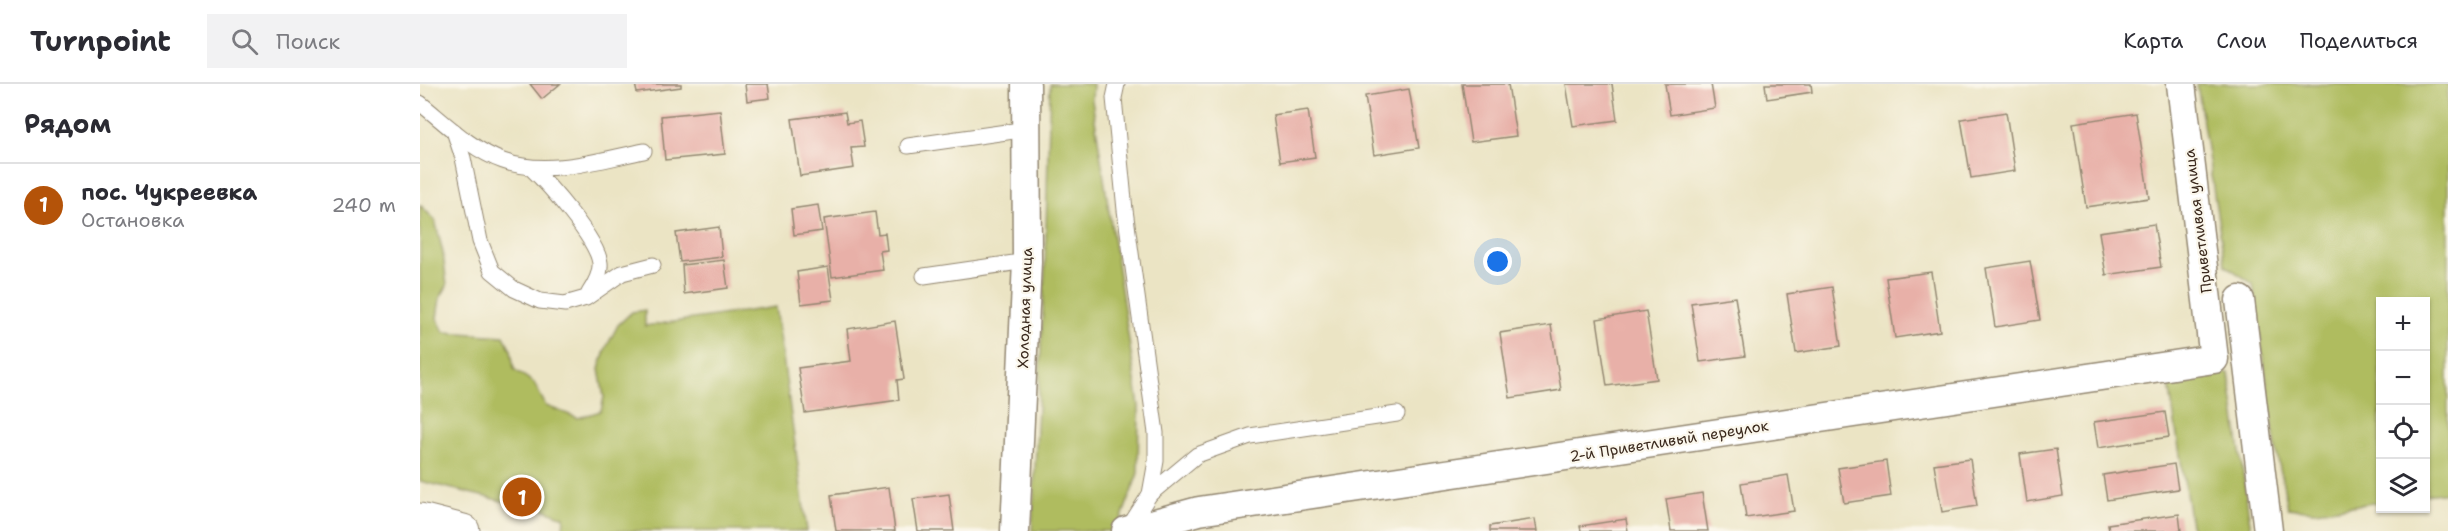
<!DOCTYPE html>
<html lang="ru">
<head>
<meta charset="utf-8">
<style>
  body { margin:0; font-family:"Shantell Sans",sans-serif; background:#f2f2f3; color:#2b2b33 }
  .controls { position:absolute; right:18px; bottom:18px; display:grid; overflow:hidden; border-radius:0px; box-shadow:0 2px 4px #0004 }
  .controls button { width:54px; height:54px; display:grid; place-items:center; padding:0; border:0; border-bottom:2px solid #e1e1e2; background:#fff; color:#2b2b33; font:30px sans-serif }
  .you { position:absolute; left:1078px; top:178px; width:21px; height:21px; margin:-15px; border:4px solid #fff; border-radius:50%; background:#1a73e8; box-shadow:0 0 0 9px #1a73e833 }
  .badge { display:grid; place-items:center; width:39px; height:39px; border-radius:50%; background:#b45309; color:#fff; font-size:20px; font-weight:700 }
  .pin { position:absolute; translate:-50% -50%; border:3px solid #fff; box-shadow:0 2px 6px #0006 }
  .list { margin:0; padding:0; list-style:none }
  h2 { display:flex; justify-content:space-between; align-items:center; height:78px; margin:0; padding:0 24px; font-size:26px }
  h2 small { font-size:20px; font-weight:400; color:#7c7c81 }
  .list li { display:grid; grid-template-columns:39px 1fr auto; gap:18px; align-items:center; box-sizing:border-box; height:84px; padding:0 24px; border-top:2px solid #e1e1e2 }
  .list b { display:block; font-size:22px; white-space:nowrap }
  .list p { margin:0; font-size:20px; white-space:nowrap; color:#7c7c81 }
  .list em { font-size:20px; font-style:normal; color:#7c7c81 }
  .icon { flex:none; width:33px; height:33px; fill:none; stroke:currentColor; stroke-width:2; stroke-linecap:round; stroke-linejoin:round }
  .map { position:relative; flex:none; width:2028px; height:447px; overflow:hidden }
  header { display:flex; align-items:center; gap:36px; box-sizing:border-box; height:84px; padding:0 30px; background:#fff; border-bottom:2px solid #e1e1e2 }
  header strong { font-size:28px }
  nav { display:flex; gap:33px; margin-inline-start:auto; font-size:21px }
  .search { width:420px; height:54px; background:#f2f2f3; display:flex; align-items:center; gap:15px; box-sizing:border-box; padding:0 21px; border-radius:0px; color:#7c7c81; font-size:22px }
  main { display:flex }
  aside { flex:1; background:#fff }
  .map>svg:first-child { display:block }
</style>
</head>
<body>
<header>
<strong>Turnpoint</strong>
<div class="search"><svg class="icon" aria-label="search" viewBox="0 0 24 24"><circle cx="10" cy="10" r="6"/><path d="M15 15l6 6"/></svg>Поиск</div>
<nav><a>Карта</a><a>Слои</a><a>Поделиться</a></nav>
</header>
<main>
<aside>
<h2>Рядом<small></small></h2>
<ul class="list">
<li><span class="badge">1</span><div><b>пос. Чукреевка</b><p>Остановка</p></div><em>240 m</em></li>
</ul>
</aside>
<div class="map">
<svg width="2028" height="447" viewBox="0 0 2028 447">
  <rect width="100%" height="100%" fill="#fbf7ec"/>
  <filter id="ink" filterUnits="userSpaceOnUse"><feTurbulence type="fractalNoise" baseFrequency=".0167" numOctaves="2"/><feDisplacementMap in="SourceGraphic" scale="12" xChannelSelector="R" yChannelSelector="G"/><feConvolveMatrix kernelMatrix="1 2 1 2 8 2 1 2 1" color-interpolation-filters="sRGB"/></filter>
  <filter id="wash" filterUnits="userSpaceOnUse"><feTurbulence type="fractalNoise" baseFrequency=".008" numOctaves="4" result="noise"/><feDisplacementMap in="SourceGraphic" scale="24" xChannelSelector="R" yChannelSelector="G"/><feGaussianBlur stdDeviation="1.35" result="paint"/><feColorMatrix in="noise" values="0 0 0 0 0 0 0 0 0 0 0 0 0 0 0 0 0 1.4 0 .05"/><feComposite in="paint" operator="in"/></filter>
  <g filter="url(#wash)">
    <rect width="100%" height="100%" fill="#ebe4c4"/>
    <!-- green -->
    <g fill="#afbc5f" stroke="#75733e" stroke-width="1.5">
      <path d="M630 0H673L672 16 719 322 718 389 700 439 693 447H612L625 183Z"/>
      <path d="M1777 0H2028V408L2006 411V218H1960V418L1895 427 1868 424 1856 365 1833 200 1805 181Z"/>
      <path d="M0 121 15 136 23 169 27 202 20 214 17 234 24 248 84 252 91 266 94 285 114 299 126 322 158 334 181 327 184 313 179 285 186 264 198 241 212 228 225 226V242L356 223 387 447H148L143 445 144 433 115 422V413L94 405 90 419 0 397Z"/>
      <path d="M1809 289 1831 447H1772L1748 294Z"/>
    </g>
    <g id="blocks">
      <!-- building -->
      <g fill="#e8b0a8">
        <path d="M110 0H140L122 15Z"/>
        <path d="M215 0H261V3L217 9Z"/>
        <path d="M325 0H348L350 14 327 17Z"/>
        <path d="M1042 0H1088L1096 52 1051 58Z"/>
        <path d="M1146 0H1192L1197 36 1153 42Z"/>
        <path d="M1245 0H1291L1295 24 1250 31Z"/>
        <path d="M1345 0H1391L1392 8 1347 15Z"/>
        <path d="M989 5 999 64 954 71 945 12Z"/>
        <path d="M300 26 305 70 245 76 241 32Z"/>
        <path d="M888 26 895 73 860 78 853 31Z"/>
        <path d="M425 28 427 39 440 37 444 63 431 64 434 84 380 92 372 35Z"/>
        <path d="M1586 28 1595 87 1551 94 1541 35Z"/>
        <path d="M1716 29 1729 114 1666 123 1653 39Z"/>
        <path d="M398 121 402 147 374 151 371 125Z"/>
        <path d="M455 128 458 150 465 149 467 166 460 167 463 186 412 193 404 135Z"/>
        <path d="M1734 140 1741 183 1686 191 1679 148Z"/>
        <path d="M299 143 302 173 260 178 256 149Z"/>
        <path d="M304 176 308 204 264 210 262 181Z"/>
        <path d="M1610 177 1620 236 1575 243 1566 184Z"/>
        <path d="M408 183 413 216 381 220 377 188Z"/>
        <path d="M1511 188 1520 247 1475 254 1466 194Z"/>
        <path d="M1412 203 1421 262 1376 269 1367 210Z"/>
        <path d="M1315 213 1325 272 1280 278 1271 219Z"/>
        <path d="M1226 227 1237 295 1187 302 1177 235Z"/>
        <path d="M475 237 484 295 477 296 479 316 385 329 378 284 431 277 427 245Z"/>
        <path d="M1131 241 1141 306 1090 314 1080 249Z"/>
        <path d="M1745 328 1749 353 1678 364 1674 338Z"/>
        <path d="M1636 365 1643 412 1607 418 1600 370Z"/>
        <path d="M1550 375 1557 422 1522 428 1514 380Z"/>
        <path d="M1466 377 1471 412 1424 419 1418 384Z"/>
        <path d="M1754 380 1758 405 1687 416 1683 391Z"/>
        <path d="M1368 391 1374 427 1326 434 1321 399Z"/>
        <path d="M469 403 475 447H416L411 411Z"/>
        <path d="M1282 409 1288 447H1251L1246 415Z"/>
        <path d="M529 410 534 447H498L493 415Z"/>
        <path d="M1759 430 1761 447H1689L1688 440Z"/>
        <path d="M1115 435 1117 447H1070V442Z"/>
        <path d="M1206 435 1208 447H1161L1160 442Z"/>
      </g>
    </g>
  </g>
  <g filter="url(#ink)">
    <use href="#blocks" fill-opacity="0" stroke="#938771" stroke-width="1.5"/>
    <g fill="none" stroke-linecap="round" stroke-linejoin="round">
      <defs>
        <g id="lane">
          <path d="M697 0 694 14 705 126 736 349V377L730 410 707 446"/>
          <path d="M0 19C25 39 52 66 83 77 127 93 180 76 224 67"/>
          <path d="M34 47 43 74 60 157 72 187 94 205 120 217 145 220 166 214 202 189 233 181"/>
          <path d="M488 62 608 45"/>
          <path d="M111 84C128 100 177 155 180 179 181 190 175 200 169 209"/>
          <path d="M504 192 607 177"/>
          <path d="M730 410 777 371 830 352 977 330"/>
        </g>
        <g id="street">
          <path d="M1820 216 1848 447"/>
          <path d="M595 447 607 177 606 0"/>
          <path d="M706 447 779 427 1794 275 1761 0"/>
        </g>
        <path id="secondary" d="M0 436 43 447"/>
      </defs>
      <!-- lane casing -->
      <use href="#lane" stroke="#938771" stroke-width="17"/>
      <!-- street casing -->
      <use href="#street" stroke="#938771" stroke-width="31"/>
      <!-- secondary casing -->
      <use href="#secondary" stroke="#938771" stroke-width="35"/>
      <!-- lane -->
      <use href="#lane" stroke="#fff" stroke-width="15"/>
      <!-- street -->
      <use href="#street" stroke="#fff" stroke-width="28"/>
      <!-- secondary -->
      <use href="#secondary" stroke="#fff" stroke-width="33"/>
    </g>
  </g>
  <g text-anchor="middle" stroke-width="4.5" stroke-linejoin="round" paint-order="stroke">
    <!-- street labels -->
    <g font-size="15" fill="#3b2a1e" stroke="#fbf7ec">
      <text transform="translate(1778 137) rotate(-97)" y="5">Приветливая улица</text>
      <text transform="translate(605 224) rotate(-88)" y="5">Холодная улица</text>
      <text transform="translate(1249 357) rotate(-9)" y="5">2-й Приветливый переулок</text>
    </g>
  </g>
</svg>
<div class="controls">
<button>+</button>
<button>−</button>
<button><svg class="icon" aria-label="locate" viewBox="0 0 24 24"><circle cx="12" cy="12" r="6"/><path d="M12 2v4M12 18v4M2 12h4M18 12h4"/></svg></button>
<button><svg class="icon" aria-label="layers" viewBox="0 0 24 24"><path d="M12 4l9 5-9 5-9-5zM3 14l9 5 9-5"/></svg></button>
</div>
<div class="you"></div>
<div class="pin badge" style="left:102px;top:413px">1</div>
</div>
</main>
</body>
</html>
